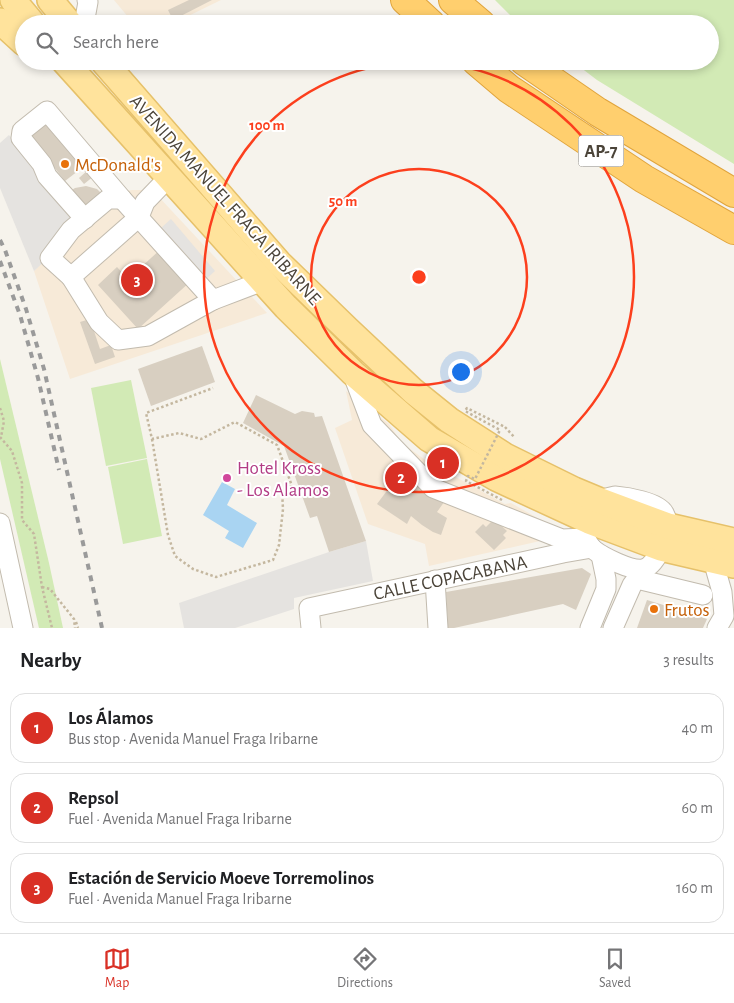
<!DOCTYPE html>
<html lang="en">
<head>
<meta charset="utf-8">
<style>
  body { margin:0; font-family:"Alegreya Sans",sans-serif; background:#f2f2f2; color:#202124 }
  .you { position:absolute; left:460px; top:371px; width:18px; height:18px; margin:-12px; border:4px solid #fff; border-radius:50%; background:#1a73e8; box-shadow:0 0 0 8px #1a73e833 }
  .badge { display:grid; place-items:center; width:32px; height:32px; border-radius:50%; background:#d93025; color:#fff; font-size:16px; font-weight:700 }
  .pin { position:absolute; translate:-50% -50%; border:2px solid #fff; box-shadow:0 1px 5px #0006 }
  .list { margin:0; padding:0; list-style:none }
  h2 { display:flex; justify-content:space-between; align-items:center; height:65px; margin:0; padding:0 20px; font-size:21px }
  h2 small { font-size:16px; font-weight:400; color:#757577 }
  .list li { display:grid; grid-template-columns:32px 1fr auto; gap:15px; align-items:center; box-sizing:border-box; height:70px; margin:0 10px 10px; padding:0 10px; border:1px solid #e0e0e0; border-radius:15px }
  .list b { display:block; font-size:19px; white-space:nowrap }
  .list p { margin:0; font-size:16px; white-space:nowrap; color:#757577 }
  .list em { font-size:16px; font-style:normal; color:#757577 }
  .icon { flex:none; width:28px; height:28px; fill:none; stroke:currentColor; stroke-width:2; stroke-linecap:round; stroke-linejoin:round }
  .map { position:relative; flex:none; width:734px; height:628px; overflow:hidden }
  .search { position:absolute; background:#fff; box-shadow:0 2px 8px #0003; left:15px; right:15px; top:15px; height:55px; display:flex; align-items:center; gap:12px; box-sizing:border-box; padding:0 18px; border-radius:28px; color:#757577; font-size:19px }
  .sheet { height:305px; background:#fff }
  nav { display:flex; justify-content:space-around; align-items:center; box-sizing:border-box; height:70px; border-top:1px solid #e0e0e0; background:#fff; font-size:14px; color:#757577 }
  nav a { display:grid; justify-items:center; gap:2px }
  nav .on { color:#d93025 }
  .map>svg:first-child { display:block }
</style>
</head>
<body>
<div class="map">
<svg width="734" height="628" viewBox="0 0 734 628">
  <rect width="100%" height="100%" fill="#f6f3ec"/>
  <!-- commercial -->
  <g fill="#f7ead8">
    <path d="M114 0H221L172 24H134Z"/>
    <path d="M132 190H146L157 195 267 313 70 379 34 271 54 251 122 192Z"/>
    <path d="M346 391 389 424 402 443 451 479 454 476 501 502 505 504 511 503 550 525 549 539 429 566 425 544 368 524 335 428 352 420Z"/>
  </g>
  <!-- green -->
  <g fill="#d2eab5">
    <path d="M495 0H734V164L597 80 572 61H710V24H521L512 17Z"/>
    <path d="M0 359 49 563 63 628H39L0 459Z"/>
    <path d="M131 380 147 458 106 466 91 388Z"/>
    <path d="M147 459 162 536 123 544 108 467Z"/>
  </g>
  <!-- parking -->
  <g fill="#e5e3e0">
    <path d="M9 135 84 225 34 271 0 188V143Z"/>
    <path d="M171 219 215 271 205 280 161 228Z"/>
    <path d="M366 541 373 581 294 598V609L235 628H184L179 603 329 552Z"/>
  </g>
  <!-- water -->
  <path fill="#a9d4f2" d="M222 482 235 489 227 505 257 523 243 548 225 538 229 531 203 515Z"/>
  <!-- building -->
  <g fill="#d8cfc1">
    <path d="M189 0H212L173 20 168 10Z"/>
    <path d="M49 116 87 164 65 181 27 133Z"/>
    <path d="M88 170 94 176 84 184 79 178Z"/>
    <path d="M86 186 97 189 103 195 85 210 69 192 75 188Z"/>
    <path d="M162 248 191 281 138 329 98 285 117 267 128 279Z"/>
    <path d="M90 319 100 349 111 345 115 357 95 364 80 322Z"/>
    <path d="M202 346 215 382 151 406 138 369Z"/>
    <path d="M256 395 295 414 302 411 314 413 315 417 322 416 366 541 329 552 317 516 310 518 284 446 243 423Z"/>
    <path d="M423 469 452 491 437 512 447 518 441 535 433 532 422 525 411 516 407 524 377 504 392 484 405 494Z"/>
    <path d="M494 519 507 531 503 535 506 538 494 550 475 532 483 524 486 527Z"/>
    <path d="M582 568 591 574 576 610 563 604 454 628H448L446 592Z"/>
    <path d="M647 600 680 610 707 619 703 628H637Z"/>
  </g>
  <g fill="none" stroke-linecap="round" stroke-linejoin="round">
    <defs>
      <g id="minor">
        <path d="M84 24 88 2 87 0"/>
        <path d="M122 199H108L71 230 50 258 71 277 139 217 145 202 169 177"/>
        <path d="M85 219 47 176 42 164 21 138 22 131 47 111 122 199 213 300 263 281"/>
        <path d="M71 277 99 322 118 340 148 336 213 300"/>
        <path d="M353 375 372 425 433 488 562 539 585 538"/>
        <path d="M615 496C627 497 658 502 664 513 666 517 669 524 668 528 666 539 656 566 643 569 631 571 603 557 594 550 590 547 588 542 585 538L589 521 598 500Z"/>
        <path d="M0 523 23 628"/>
        <path d="M716 571 722 592 724 616 717 628"/>
        <path d="M637 579 703 595"/>
        <path d="M435 580 438 628"/>
        <path d="M311 628 309 608 563 553 592 548"/>
        <path d="M590 628 606 589V579L601 555"/>
        <path d="M613 628 632 585 643 570"/>
      </g>
      <g id="major">
        <path d="M13 0 33 24"/>
        <path d="M50 0 70 24"/>
        <path d="M0 21 24 43"/>
        <path d="M64 61 286 307 353 373 429 439 496 478 589 521 661 548 734 565"/>
        <path d="M103 61 279 263 347 329 413 391 449 420 505 456 574 490 598 500 668 526 734 541"/>
      </g>
      <g id="highway">
        <path d="M405 0 431 24"/>
        <path d="M453 0 481 24"/>
        <path d="M476 61 509 89 644 179 734 230"/>
        <path d="M524 61 598 112 734 193"/>
      </g>
    </defs>
    <!-- minor casing -->
    <use href="#minor" stroke="#c2bbae" stroke-width="21"/>
    <!-- major casing -->
    <use href="#major" stroke="#e6c16a" stroke-width="28"/>
    <!-- highway casing -->
    <use href="#highway" stroke="#e0a43c" stroke-width="30"/>
    <!-- path -->
    <g stroke="#c4b79f" stroke-width="2.5" stroke-dasharray="2.5 2.5" stroke-linecap="butt">
      <path d="M0 408 4 421 1 437"/>
      <path d="M505 427 515 438"/>
      <path d="M0 437 12 451 22 483V520L34 534 42 587 52 628"/>
      <path d="M152 439 168 535 175 556 193 569 216 577 273 560 279 545 283 509 282 491 292 486 277 445 235 422 201 439 179 433 152 439 146 413 213 388"/>
      <path d="M42 587 50 589 74 619 75 628"/>
      <path d="M76 622 78 628"/>
    </g>
    <!-- minor -->
    <use href="#minor" stroke="#fff" stroke-width="19"/>
    <!-- major -->
    <use href="#major" stroke="#ffe39c" stroke-width="25"/>
    <!-- highway -->
    <use href="#highway" stroke="#ffcf6e" stroke-width="28"/>
    <!-- rail -->
    <g stroke="#9a9a9a" stroke-width="4" stroke-dasharray="6 6" stroke-linecap="butt">
      <path d="M0 240 5 250 26 309 44 369 102 628"/>
      <path d="M0 261 20 315 38 378 59 470"/>
    </g>
    <!-- path-bridge -->
    <path stroke="#c4b79f" stroke-width="2.5" stroke-dasharray="2.5 2.5" stroke-linecap="butt" d="M502 500 466 481 468 476 475 479 500 430 465 411 467 408 505 427"/>
  </g>
  <!-- distance rings -->
  <g fill="none" stroke="#fc3f1d" stroke-width="2.5">
    <circle cx="419" cy="277" r="108"/>
    <circle cx="419" cy="277" r="215"/>
  </g>
  <!-- markers -->
  <g fill="#e8710a" stroke="#fff" stroke-width="2">
    <circle cx="65" cy="164" r="5"/>
    <circle cx="654" cy="609" r="5"/>
  </g>
  <circle fill="#d1479c" stroke="#fff" stroke-width="2" cx="227" cy="478" r="5"/>
  <g text-anchor="middle" stroke-width="4" stroke-linejoin="round" paint-order="stroke">
    <!-- shield labels -->
    <rect fill="#fff" stroke="#817c74" stroke-width="1" x="578.5" y="135.5" width="45" height="31" rx="4"/>
    <g font-size="18" font-weight="bold" fill="#4b4439">
      <text x="601" y="157">AP-7</text>
    </g>
    <!-- food labels -->
    <g font-size="19" fill="#c56008" stroke="#fff" text-anchor="start">
      <text x="75" y="171">McDonald's</text>
      <text x="664" y="616">Frutos</text>
    </g>
    <!-- street labels -->
    <g font-size="19" fill="#4b4439" stroke="#fff">
      <text transform="translate(226 199) rotate(48)" y="7">AVENIDA MANUEL FRAGA IRIBARNE</text>
      <text transform="translate(450 577) rotate(-12)" y="7">CALLE COPACABANA</text>
    </g>
    <!-- hotel labels -->
    <g font-size="19" fill="#b23c85" stroke="#fff" text-anchor="start">
      <text x="237" y="474">Hotel Kross<tspan x="237" dy="22">- Los Alamos</tspan></text>
    </g>
  </g>
  <circle cx="419" cy="277" r="8" fill="#fc3f1d" stroke="#fff" stroke-width="2.5"/>
  <g font-size="15" text-anchor="middle" font-weight="bold" fill="#fc3f1d" stroke="#fff" stroke-width="4" stroke-linejoin="round" paint-order="stroke">
    <text x="267" y="130">100 m</text>
    <text x="343" y="206">50 m</text>
  </g>
</svg>
<div class="you"></div>
<div class="pin badge" style="left:443px;top:463px">1</div>
<div class="pin badge" style="left:401px;top:478px">2</div>
<div class="pin badge" style="left:137px;top:280px">3</div>
<div class="search"><svg class="icon" aria-label="search" viewBox="0 0 24 24"><circle cx="10" cy="10" r="6"/><path d="M15 15l6 6"/></svg>Search here</div>
</div>
<section class="sheet">
<h2>Nearby<small>3 results</small></h2>
<ul class="list">
<li><span class="badge">1</span><div><b>Los Álamos</b><p>Bus stop · Avenida Manuel Fraga Iribarne</p></div><em>40 m</em></li>
<li><span class="badge">2</span><div><b>Repsol</b><p>Fuel · Avenida Manuel Fraga Iribarne</p></div><em>60 m</em></li>
<li><span class="badge">3</span><div><b>Estación de Servicio Moeve Torremolinos</b><p>Fuel · Avenida Manuel Fraga Iribarne</p></div><em>160 m</em></li>
</ul>
</section>
<nav>
<a class="on"><svg class="icon" aria-label="map" viewBox="0 0 24 24"><path d="M3 6l6-2 6 2 6-2v14l-6 2-6-2-6 2zM9 4v14M15 6v14"/></svg>Map</a>
<a><svg class="icon" aria-label="directions" viewBox="0 0 24 24"><path d="M12 3l9 9-9 9-9-9zM9 14v-3h6M13 9l2 2-2 2"/></svg>Directions</a>
<a><svg class="icon" aria-label="saved" viewBox="0 0 24 24"><path d="M7 4h10v16l-5-4-5 4z"/></svg>Saved</a>
</nav>
</body>
</html>
